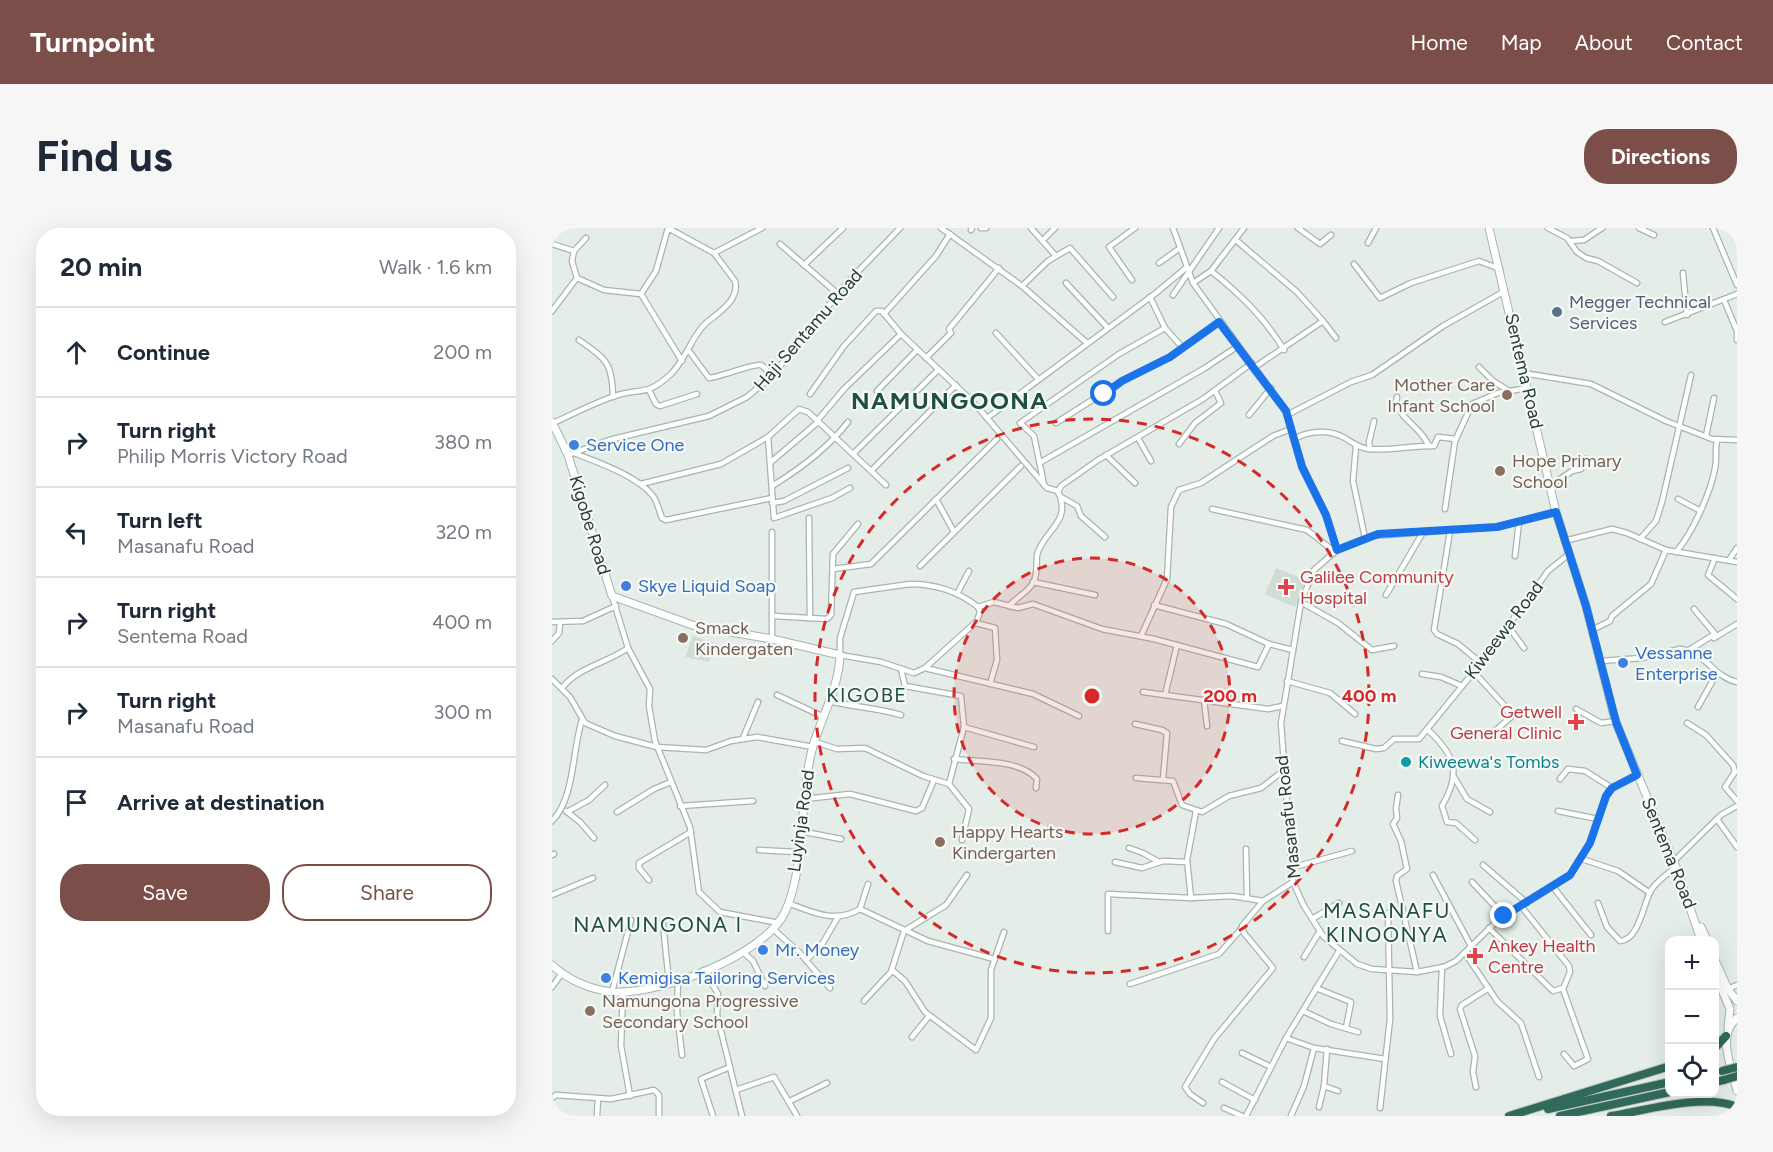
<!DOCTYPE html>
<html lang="en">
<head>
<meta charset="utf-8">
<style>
  body { margin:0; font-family:Figtree,sans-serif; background:#f6f6f7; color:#1f2937 }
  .controls { position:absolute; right:18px; bottom:18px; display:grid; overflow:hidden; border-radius:12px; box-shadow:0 6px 24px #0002 }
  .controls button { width:54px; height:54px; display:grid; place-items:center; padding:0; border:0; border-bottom:2px solid #e0e1e3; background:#fff; color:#1f2937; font:30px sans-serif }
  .stop { position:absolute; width:18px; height:18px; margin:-14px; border:4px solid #1a73e8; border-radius:50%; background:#fff }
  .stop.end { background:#1a73e8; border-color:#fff; box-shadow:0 2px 6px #0008 }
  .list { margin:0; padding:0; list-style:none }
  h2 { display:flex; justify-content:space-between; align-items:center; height:78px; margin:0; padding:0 24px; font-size:26px }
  h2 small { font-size:20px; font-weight:400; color:#747a83 }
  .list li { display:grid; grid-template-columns:39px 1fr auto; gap:18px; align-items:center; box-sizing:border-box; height:90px; padding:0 24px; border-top:2px solid #e0e1e3 }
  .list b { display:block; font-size:22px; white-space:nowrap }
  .list p { margin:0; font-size:20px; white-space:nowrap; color:#747a83 }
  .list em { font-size:20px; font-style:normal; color:#747a83 }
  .actions { display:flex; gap:12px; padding:18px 24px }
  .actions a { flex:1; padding:14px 0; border:2px solid #7b4e4a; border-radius:24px; text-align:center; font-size:21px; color:#7b4e4a }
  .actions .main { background:#7b4e4a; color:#fff }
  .icon { flex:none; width:33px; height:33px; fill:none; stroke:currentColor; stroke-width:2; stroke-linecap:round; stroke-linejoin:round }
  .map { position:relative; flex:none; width:1185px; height:888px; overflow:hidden; border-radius:24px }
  header { display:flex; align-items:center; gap:36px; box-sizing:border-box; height:84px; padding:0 30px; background:#7b4e4a; color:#fff }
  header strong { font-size:28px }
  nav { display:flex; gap:33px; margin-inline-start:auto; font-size:21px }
  .intro { display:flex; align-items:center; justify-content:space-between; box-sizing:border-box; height:144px; padding:0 36px }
  h1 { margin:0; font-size:42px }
  .button { padding:15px 27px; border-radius:24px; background:#7b4e4a; color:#fff; font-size:21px; font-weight:700 }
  main { display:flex; gap:36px; padding:0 36px }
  aside { flex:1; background:#fff; border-radius:24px; box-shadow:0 6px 24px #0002 }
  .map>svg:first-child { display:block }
</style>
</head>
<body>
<header>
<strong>Turnpoint</strong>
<nav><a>Home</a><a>Map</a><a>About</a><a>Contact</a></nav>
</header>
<div class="intro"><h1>Find us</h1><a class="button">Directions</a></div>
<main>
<aside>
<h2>20 min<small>Walk · 1.6 km</small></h2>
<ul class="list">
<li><svg class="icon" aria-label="ahead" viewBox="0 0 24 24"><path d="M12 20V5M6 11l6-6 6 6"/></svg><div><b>Continue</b></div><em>200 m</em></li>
<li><svg class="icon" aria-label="right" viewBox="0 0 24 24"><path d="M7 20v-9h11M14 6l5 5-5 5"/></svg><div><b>Turn right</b><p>Philip Morris Victory Road</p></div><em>380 m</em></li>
<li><svg class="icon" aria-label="left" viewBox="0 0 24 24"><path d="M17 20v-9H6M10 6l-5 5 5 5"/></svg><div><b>Turn left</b><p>Masanafu Road</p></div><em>320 m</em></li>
<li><svg class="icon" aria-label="right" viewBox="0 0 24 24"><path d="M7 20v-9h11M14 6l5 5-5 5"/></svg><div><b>Turn right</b><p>Sentema Road</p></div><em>400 m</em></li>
<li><svg class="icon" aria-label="right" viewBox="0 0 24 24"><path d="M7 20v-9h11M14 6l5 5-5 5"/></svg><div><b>Turn right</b><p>Masanafu Road</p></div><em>300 m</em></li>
<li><svg class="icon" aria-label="arrive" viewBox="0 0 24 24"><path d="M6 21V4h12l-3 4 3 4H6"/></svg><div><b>Arrive at destination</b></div></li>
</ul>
<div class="actions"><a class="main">Save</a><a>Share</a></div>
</aside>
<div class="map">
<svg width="1185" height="888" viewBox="0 0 1185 888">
  <rect width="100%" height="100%" fill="#e4ede8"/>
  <!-- built -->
  <g fill="#d2dcd7">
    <path d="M724 340 754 352 743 379 713 366Z"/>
    <path d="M141 408 162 415 157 434 133 429Z"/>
  </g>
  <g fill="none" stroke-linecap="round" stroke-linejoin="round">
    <defs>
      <g id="street">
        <path d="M389 0 470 58 535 115"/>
        <path d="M429 0H434"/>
        <path d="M479 0 503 27"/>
        <path d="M621 0 641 55 734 183 751 239 774 287 785 322"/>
        <path d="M746 0 768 16 779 7"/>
        <path d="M996 0 1015 10 1025 24 1034 30 1046 33 1085 55"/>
        <path d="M1087 0 1102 7"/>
        <path d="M1161 0 1185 57"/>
        <path d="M419 2 420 0"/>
        <path d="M491 12 503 0"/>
        <path d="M685 13 745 64 771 93 703 139"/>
        <path d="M1018 13 1032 12 1050 0"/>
        <path d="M816 15 824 0"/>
        <path d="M0 16 22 23 34 10"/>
        <path d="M228 16 286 66"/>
        <path d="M22 23 20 33 25 50"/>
        <path d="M162 25 210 0"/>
        <path d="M607 35 628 20"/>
        <path d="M802 36 828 70 859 55 927 33 948 41"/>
        <path d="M252 37 291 0"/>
        <path d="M659 43C688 66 713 90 732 122"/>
        <path d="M1131 45 1135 87"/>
        <path d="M580 52 557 19 583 0"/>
        <path d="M514 55 555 99"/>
        <path d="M641 55 659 43 692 0"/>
        <path d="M470 58 496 33 518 20 561 69"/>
        <path d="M621 67 667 0"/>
        <path d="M598 69 613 100 630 119"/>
        <path d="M1172 72 1185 103V112"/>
        <path d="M0 83 25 50 52 62 89 66"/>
        <path d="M332 86 384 28 398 6"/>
        <path d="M771 93 784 110"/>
        <path d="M1113 94 1185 66"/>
        <path d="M444 105 486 151"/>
        <path d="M27 112C55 132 60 134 61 169"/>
        <path d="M137 123 157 150C169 149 202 135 209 137 213 139 217 145 220 148"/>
        <path d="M374 130 399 105 397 101 447 40"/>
        <path d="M927 139 941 153 957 163"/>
        <path d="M971 145 1039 156 1114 193 1160 211 1185 212"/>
        <path d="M97 162 104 176 108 178 145 166"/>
        <path d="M325 163 365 122"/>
        <path d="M258 166 292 118 324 83H330L349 106"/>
        <path d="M845 169 844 175C852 195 868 198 877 218"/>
        <path d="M697 187 719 160"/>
        <path d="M735 187 799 154 820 147 891 98 953 63"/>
        <path d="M435 190 495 260 506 263"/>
        <path d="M265 193 292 161 349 106 419 172 435 190 604 65 635 39"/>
        <path d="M1 195C21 186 40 176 60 169 88 158 92 171 119 146 134 131 140 108 153 96 165 85 188 73 183 53L162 25 116 0 104 43 89 66 130 133"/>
        <path d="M504 195 570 153 618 129 667 94"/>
        <path d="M1154 208 1162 170"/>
        <path d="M216 209 222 290 280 270 298 260"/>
        <path d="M586 210 599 233"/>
        <path d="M742 211C756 203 776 201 791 209 800 214 806 220 817 221 839 223 860 217 882 218L886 209 904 211"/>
        <path d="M627 216 643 195 669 175 663 163"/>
        <path d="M804 218 801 253 813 310"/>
        <path d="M818 221 817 214 822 193"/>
        <path d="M22 225C45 234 86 248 101 268 106 275 107 283 110 290L114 292 220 270"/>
        <path d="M301 226 386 142"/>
        <path d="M16 227 57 212 157 188 195 169 220 148 294 56 348 0"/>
        <path d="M554 227 583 255"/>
        <path d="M219 234 266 194"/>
        <path d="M489 234 653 140 686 118"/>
        <path d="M320 242 404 157"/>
        <path d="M89 256 169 236 216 209 247 181 256 184 334 257"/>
        <path d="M492 257 482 208 468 195 567 126 613 100"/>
        <path d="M220 258C248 241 276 220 296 194"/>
        <path d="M998 258 1020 243 1029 241 1034 231"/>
        <path d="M509 269 525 278 529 288 553 309"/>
        <path d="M384 271 402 304"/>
        <path d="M1126 271 1147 282"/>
        <path d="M220 275 232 273 296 240"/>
        <path d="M660 281 755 302 783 324"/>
        <path d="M893 281 903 213 920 176 946 165 975 160"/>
        <path d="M1004 284 945 299 819 308 785 322 762 342 749 374 729 495 741 654 752 678 771 708 805 736 820 741 865 744 892 739 904 733 945 693 1018 647 1038 615 1057 562 1085 547"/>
        <path d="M257 290 258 390"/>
        <path d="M898 303 882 402 885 406 906 416 929 435"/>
        <path d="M1088 311 1104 293 1110 274 1139 147"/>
        <path d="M1012 313 1060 301 1075 305 1114 322 1185 334"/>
        <path d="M1124 324C1140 306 1159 264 1163 240 1165 231 1163 221 1165 212"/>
        <path d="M963 328 967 294"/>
        <path d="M1163 330 1156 347 1185 371"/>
        <path d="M1177 332 1185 320"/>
        <path d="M368 338 469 238"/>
        <path d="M281 341 319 336 445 211"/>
        <path d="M481 354 543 367"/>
        <path d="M358 356C384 356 406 363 426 379L428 384 425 393 373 440 362 445 329 434 288 427V410L302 364Z"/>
        <path d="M405 366 417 343"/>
        <path d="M834 367 870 306"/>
        <path d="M60 368 76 420 98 461 97 478 103 513 138 599 147 664 168 684 227 695"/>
        <path d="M749 374 786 395 820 422 842 418"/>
        <path d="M602 377 674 396 717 416 741 422"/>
        <path d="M457 378C464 370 476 364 481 355 486 347 484 336 485 327 490 304 521 294 506 264L509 258 546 232 651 171 700 135"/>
        <path d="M426 379 442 374 466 380 481 376 550 401 602 411 706 439 717 416"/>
        <path d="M221 388 275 391 279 387 281 326 306 296"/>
        <path d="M0 394 31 393 64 378"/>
        <path d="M424 395 443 400 445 432 438 456"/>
        <path d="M956 398 972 420"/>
        <path d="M1040 402 1058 393 1060 388 1099 356 1114 322"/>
        <path d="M589 408 615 351 619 279 627 262 649 255 721 208 739 201"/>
        <path d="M1162 410 1185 396"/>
        <path d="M220 411V304"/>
        <path d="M0 413 7 405 8 395"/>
        <path d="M1137 422 1163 406 1142 381"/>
        <path d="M1048 433 1090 430 1128 421C1153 423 1161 449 1185 454"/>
        <path d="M373 440 481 466 527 488"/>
        <path d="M349 441 353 458 409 468 412 499 397 556"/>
        <path d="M921 443 952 477 959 489 944 502"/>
        <path d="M870 446 889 449 910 458"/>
        <path d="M0 451 18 469 33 495 63 508 105 519 154 522 179 513 205 509 261 519"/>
        <path d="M735 453 778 465 803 486"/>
        <path d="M10 460C26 439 55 435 76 420"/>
        <path d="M591 464 716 481 731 478"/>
        <path d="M225 467 272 489"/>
        <path d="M613 467 625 417"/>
        <path d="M652 472 655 498"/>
        <path d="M277 473C302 479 325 480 349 487"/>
        <path d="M1146 479 1165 445"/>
        <path d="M1024 481 1049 495 1064 493"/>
        <path d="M1135 495 1154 507 1181 537 1183 544 1173 559 1185 573"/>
        <path d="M583 496 610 502 615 505 611 551"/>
        <path d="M412 499 482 519"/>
        <path d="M875 501C903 527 910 544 890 578L895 594 904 595 923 612"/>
        <path d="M191 510 206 474"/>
        <path d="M790 513 824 521 832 520 842 511H867L929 435 996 343 1017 326"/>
        <path d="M263 514 285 521 313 520 371 548 397 556 417 581 410 612"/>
        <path d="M402 531C427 534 467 531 485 551L484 560"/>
        <path d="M902 549 915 571 938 584"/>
        <path d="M584 550 621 553 630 577 650 584 677 568 709 560 731 543"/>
        <path d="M1008 551 1016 541 1033 543 1060 560"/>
        <path d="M846 567 844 580 845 590 841 596 849 613 855 641 845 648 844 653 865 744"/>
        <path d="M252 571 298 566 364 583 370 580 382 552"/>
        <path d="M128 578 201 573"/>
        <path d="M14 583 28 594 42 610"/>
        <path d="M1006 583 1046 591"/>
        <path d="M15 584 37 572 53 557"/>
        <path d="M65 584 102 561 119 554"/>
        <path d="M1165 591 1185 619"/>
        <path d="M0 593C23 570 20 522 30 492"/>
        <path d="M248 603 289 611"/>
        <path d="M577 620 591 625 607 634"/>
        <path d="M694 621 695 670"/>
        <path d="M207 622 246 624"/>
        <path d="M0 627 2 626"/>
        <path d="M1030 631 1066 643 1098 665"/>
        <path d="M1122 633 1169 587 1185 578"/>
        <path d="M563 634 590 640 611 633 635 634"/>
        <path d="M931 637 975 675"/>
        <path d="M739 640 800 623"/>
        <path d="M881 647 919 718"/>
        <path d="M97 652 87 640V635L139 604"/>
        <path d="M920 654 952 688"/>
        <path d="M1001 659 1039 707"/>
        <path d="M0 667 41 650"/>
        <path d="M639 670 635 632 644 583"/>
        <path d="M236 675C260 684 283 696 308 681L316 656"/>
        <path d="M1046 675 1055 699 1068 713C1087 712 1091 677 1099 662 1106 652 1115 646 1124 639"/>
        <path d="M969 678 1017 738 1018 744 1011 761 1036 831 1022 838 1012 826"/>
        <path d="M308 681 376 713 442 731"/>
        <path d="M760 691 787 675"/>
        <path d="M111 696 117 754"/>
        <path d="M937 700 1001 763 1011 760"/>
        <path d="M221 701 247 724 278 760"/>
        <path d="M556 703V666L639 670 680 668 711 673"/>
        <path d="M191 724 201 733 213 758"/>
        <path d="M913 725 945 773 969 795 987 849"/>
        <path d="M752 729 768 703"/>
        <path d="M254 732 269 718 286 689"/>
        <path d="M890 739 888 788 899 826"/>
        <path d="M152 742 166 766 165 787 190 888"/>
        <path d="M340 742 353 753 373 784 424 822 439 790V742L452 704"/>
        <path d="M126 751 125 784 130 827"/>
        <path d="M578 756 667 726 690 700"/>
        <path d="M0 759 10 745"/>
        <path d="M764 760 799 774 794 800"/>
        <path d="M1176 761 1185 757"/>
        <path d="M71 763 69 818 78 868"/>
        <path d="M60 764 79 692"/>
        <path d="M312 773 339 744 352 703 394 677 415 647"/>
        <path d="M751 783 779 796 806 804"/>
        <path d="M360 809 377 788"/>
        <path d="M734 810 762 820 833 831"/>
        <path d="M690 825 719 839"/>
        <path d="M670 854 703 872"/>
        <path d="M772 858 786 863"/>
        <path d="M924 859 921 844 923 828 908 781 910 777 937 760"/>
        <path d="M184 862 222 849 245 888"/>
        <path d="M0 870 4 867 59 871 102 862 107 867V888"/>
        <path d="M238 873 275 855"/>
        <path d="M651 875 638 866 633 859 662 811 721 740 692 705 690 698 711 673 741 654"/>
        <path d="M767 879 772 858 775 821"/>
        <path d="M672 880 690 888"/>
        <path d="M828 880 838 791 836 685"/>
        <path d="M45 888 46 871"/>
        <path d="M161 888 149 851 178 839"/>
        <path d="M694 888 734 810 787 723"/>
        <path d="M739 888 752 858 762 820"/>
      </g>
      <g id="secondary">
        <path d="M937 0 1004 284 1034 378 1063 492 1124 639 1149 712"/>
        <path d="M0 194 16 227 60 368 143 398 220 411 288 427C287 459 270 488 261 518 247 569 254 639 233 684 212 728 108 767 61 764 39 762 16 752 0 737"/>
        <path d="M1149 699 1155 712"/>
        <path d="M1162 730 1176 761 1185 773"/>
        <path d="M1162 743 1178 781 1176 799"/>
        <path d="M1185 790C1164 807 1180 841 1185 863"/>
      </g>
      <g id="highway">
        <path d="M1162 821 1174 808"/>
        <path d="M1162 854 1172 852"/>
        <path d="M996 881 1118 854"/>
        <path d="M957 888 1118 838"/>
        <path d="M1008 888 1118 864"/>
        <path d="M1059 888C1095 882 1152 865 1185 879"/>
      </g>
    </defs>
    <!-- street casing -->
    <use href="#street" stroke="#a7b5af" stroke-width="7"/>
    <!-- secondary casing -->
    <use href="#secondary" stroke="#a2b8af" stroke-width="9"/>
    <!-- highway casing -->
    <use href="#highway" stroke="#c2c9c6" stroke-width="10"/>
    <!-- street -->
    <use href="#street" stroke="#fff" stroke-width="4.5"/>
    <!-- secondary -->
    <use href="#secondary" stroke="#fff" stroke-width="7"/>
    <!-- highway -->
    <use href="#highway" stroke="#31695a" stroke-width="8"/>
    <defs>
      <g id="highway-bridge">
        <path d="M1170 843 1185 839"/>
        <path d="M1172 852 1185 848"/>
      </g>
    </defs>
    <!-- highway-bridge casing -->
    <use href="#highway-bridge" stroke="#c2c9c6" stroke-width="10" stroke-linecap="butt"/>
    <!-- highway-bridge -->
    <use href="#highway-bridge" stroke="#31695a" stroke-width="8"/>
  </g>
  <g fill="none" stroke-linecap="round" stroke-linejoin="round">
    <!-- route -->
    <path stroke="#1a73e8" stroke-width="8" d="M552 166 570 153 618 129 667 94 734 183 750 239 774 287 785 322 826 306 945 299 1004 284 1034 378 1064 494 1085 547 1060 560 1054 568 1038 615 1018 647 952 688"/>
  </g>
  <!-- distance rings -->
  <circle cx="540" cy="468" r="138" fill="#d62828" fill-opacity=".12"/>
  <g fill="none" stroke="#d62828" stroke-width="3" stroke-dasharray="10 8">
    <circle cx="540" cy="468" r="138"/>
    <circle cx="540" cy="468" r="277"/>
  </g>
  <!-- markers -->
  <circle fill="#5c6f8a" stroke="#f4f9f6" stroke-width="2" cx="1005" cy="84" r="6"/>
  <g fill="#8d6e63" stroke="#f4f9f6" stroke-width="2">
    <circle cx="955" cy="167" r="6"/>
    <circle cx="948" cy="243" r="6"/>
    <circle cx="131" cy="410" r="6"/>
    <circle cx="388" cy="614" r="6"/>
    <circle cx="38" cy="783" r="6"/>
  </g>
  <g fill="#3f7fe0" stroke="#f4f9f6" stroke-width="2">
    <circle cx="22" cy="217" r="6"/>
    <circle cx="74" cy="358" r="6"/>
    <circle cx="1071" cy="435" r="6"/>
    <circle cx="211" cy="722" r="6"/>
    <circle cx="54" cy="750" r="6"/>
  </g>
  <g fill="#e0444e" stroke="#f4f9f6" stroke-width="2">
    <path d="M731 350h6v6h6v6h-6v6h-6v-6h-6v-6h6z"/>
    <path d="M1021 485h6v6h6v6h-6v6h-6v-6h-6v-6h6z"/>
    <path d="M920 719h6v6h6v6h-6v6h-6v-6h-6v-6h6z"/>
  </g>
  <circle fill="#0f9aa8" stroke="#f4f9f6" stroke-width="2" cx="854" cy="534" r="6"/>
  <g text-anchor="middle" stroke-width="4.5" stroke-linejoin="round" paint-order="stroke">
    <!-- service labels -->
    <g font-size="18" fill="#4e5e75" stroke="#f4f9f6" text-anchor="start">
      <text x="1017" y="80">Megger Technical<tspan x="1017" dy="21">Services</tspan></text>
    </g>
    <!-- street labels -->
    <g font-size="18" fill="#243d35" stroke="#f4f9f6">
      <text transform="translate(256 102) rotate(-49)" y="6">Haji Sentamu Road</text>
      <text transform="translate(972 143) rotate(77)" y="6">Sentema Road</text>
      <text transform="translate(38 297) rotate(73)" y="6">Kigobe Road</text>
      <text transform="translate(952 402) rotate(-53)" y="6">Kiweewa Road</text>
      <text transform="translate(736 589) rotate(-96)" y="6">Masanafu Road</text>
      <text transform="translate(249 593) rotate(-82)" y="6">Luyinja Road</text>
      <text transform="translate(1117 625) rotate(68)" y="6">Sentema Road</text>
    </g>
    <!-- education labels -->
    <g font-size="18" fill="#785e54" stroke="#f4f9f6" text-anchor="start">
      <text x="943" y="163" text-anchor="end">Mother Care<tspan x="943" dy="21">Infant School</tspan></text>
      <text x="960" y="239">Hope Primary<tspan x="960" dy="21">School</tspan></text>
      <text x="143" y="406">Smack<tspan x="143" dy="21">Kindergaten</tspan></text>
      <text x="400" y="610">Happy Hearts<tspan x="400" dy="21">Kindergarten</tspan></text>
      <text x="50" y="779">Namungona Progressive<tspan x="50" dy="21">Secondary School</tspan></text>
    </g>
    <!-- shop labels -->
    <g font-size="18" fill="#366cbe" stroke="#f4f9f6" text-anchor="start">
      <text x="34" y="223">Service One</text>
      <text x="86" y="364">Skye Liquid Soap</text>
      <text x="1083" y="431">Vessanne<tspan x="1083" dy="21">Enterprise</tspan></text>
      <text x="223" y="728">Mr. Money</text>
      <text x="66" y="756">Kemigisa Tailoring Services</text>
    </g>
    <!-- health labels -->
    <g font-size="18" fill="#be3a42" stroke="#f4f9f6" text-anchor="start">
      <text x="748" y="355">Galilee Community<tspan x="748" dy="21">Hospital</tspan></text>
      <text x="1010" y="490" text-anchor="end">Getwell<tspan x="1010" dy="21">General Clinic</tspan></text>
      <text x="936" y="724">Ankey Health<tspan x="936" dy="21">Centre</tspan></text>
    </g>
    <!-- culture labels -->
    <g font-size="18" fill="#0d838f" stroke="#f4f9f6" text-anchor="start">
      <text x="866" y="540">Kiweewa's Tombs</text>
    </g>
    <!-- neighbourhood labels -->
    <g font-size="20" letter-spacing="1.5" fill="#204f41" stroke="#f4f9f6">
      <text x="315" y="474">KIGOBE</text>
    </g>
    <!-- quarter labels -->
    <g font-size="21" letter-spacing="1.5" fill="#204f41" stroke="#f4f9f6">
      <text x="835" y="690">MASANAFU<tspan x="835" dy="24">KINOONYA</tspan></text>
      <text x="106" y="704">NAMUNGONA I</text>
    </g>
    <!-- district labels -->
    <g font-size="24" font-weight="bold" letter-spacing="1.5" fill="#204f41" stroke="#f4f9f6">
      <text x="398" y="181">NAMUNGOONA</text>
    </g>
  </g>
  <circle cx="540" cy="468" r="9" fill="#d62828" stroke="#f4f9f6" stroke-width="3"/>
  <g font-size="18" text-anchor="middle" font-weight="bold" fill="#d62828" stroke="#f4f9f6" stroke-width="4.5" stroke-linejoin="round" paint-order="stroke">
    <text x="678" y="474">200 m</text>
    <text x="817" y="474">400 m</text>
  </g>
</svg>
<div class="controls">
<button>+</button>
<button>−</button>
<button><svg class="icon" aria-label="locate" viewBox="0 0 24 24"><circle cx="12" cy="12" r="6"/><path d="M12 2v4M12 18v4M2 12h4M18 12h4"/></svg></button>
</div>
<div class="stop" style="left:552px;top:166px"></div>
<div class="stop end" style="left:952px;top:688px"></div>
</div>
</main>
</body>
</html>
